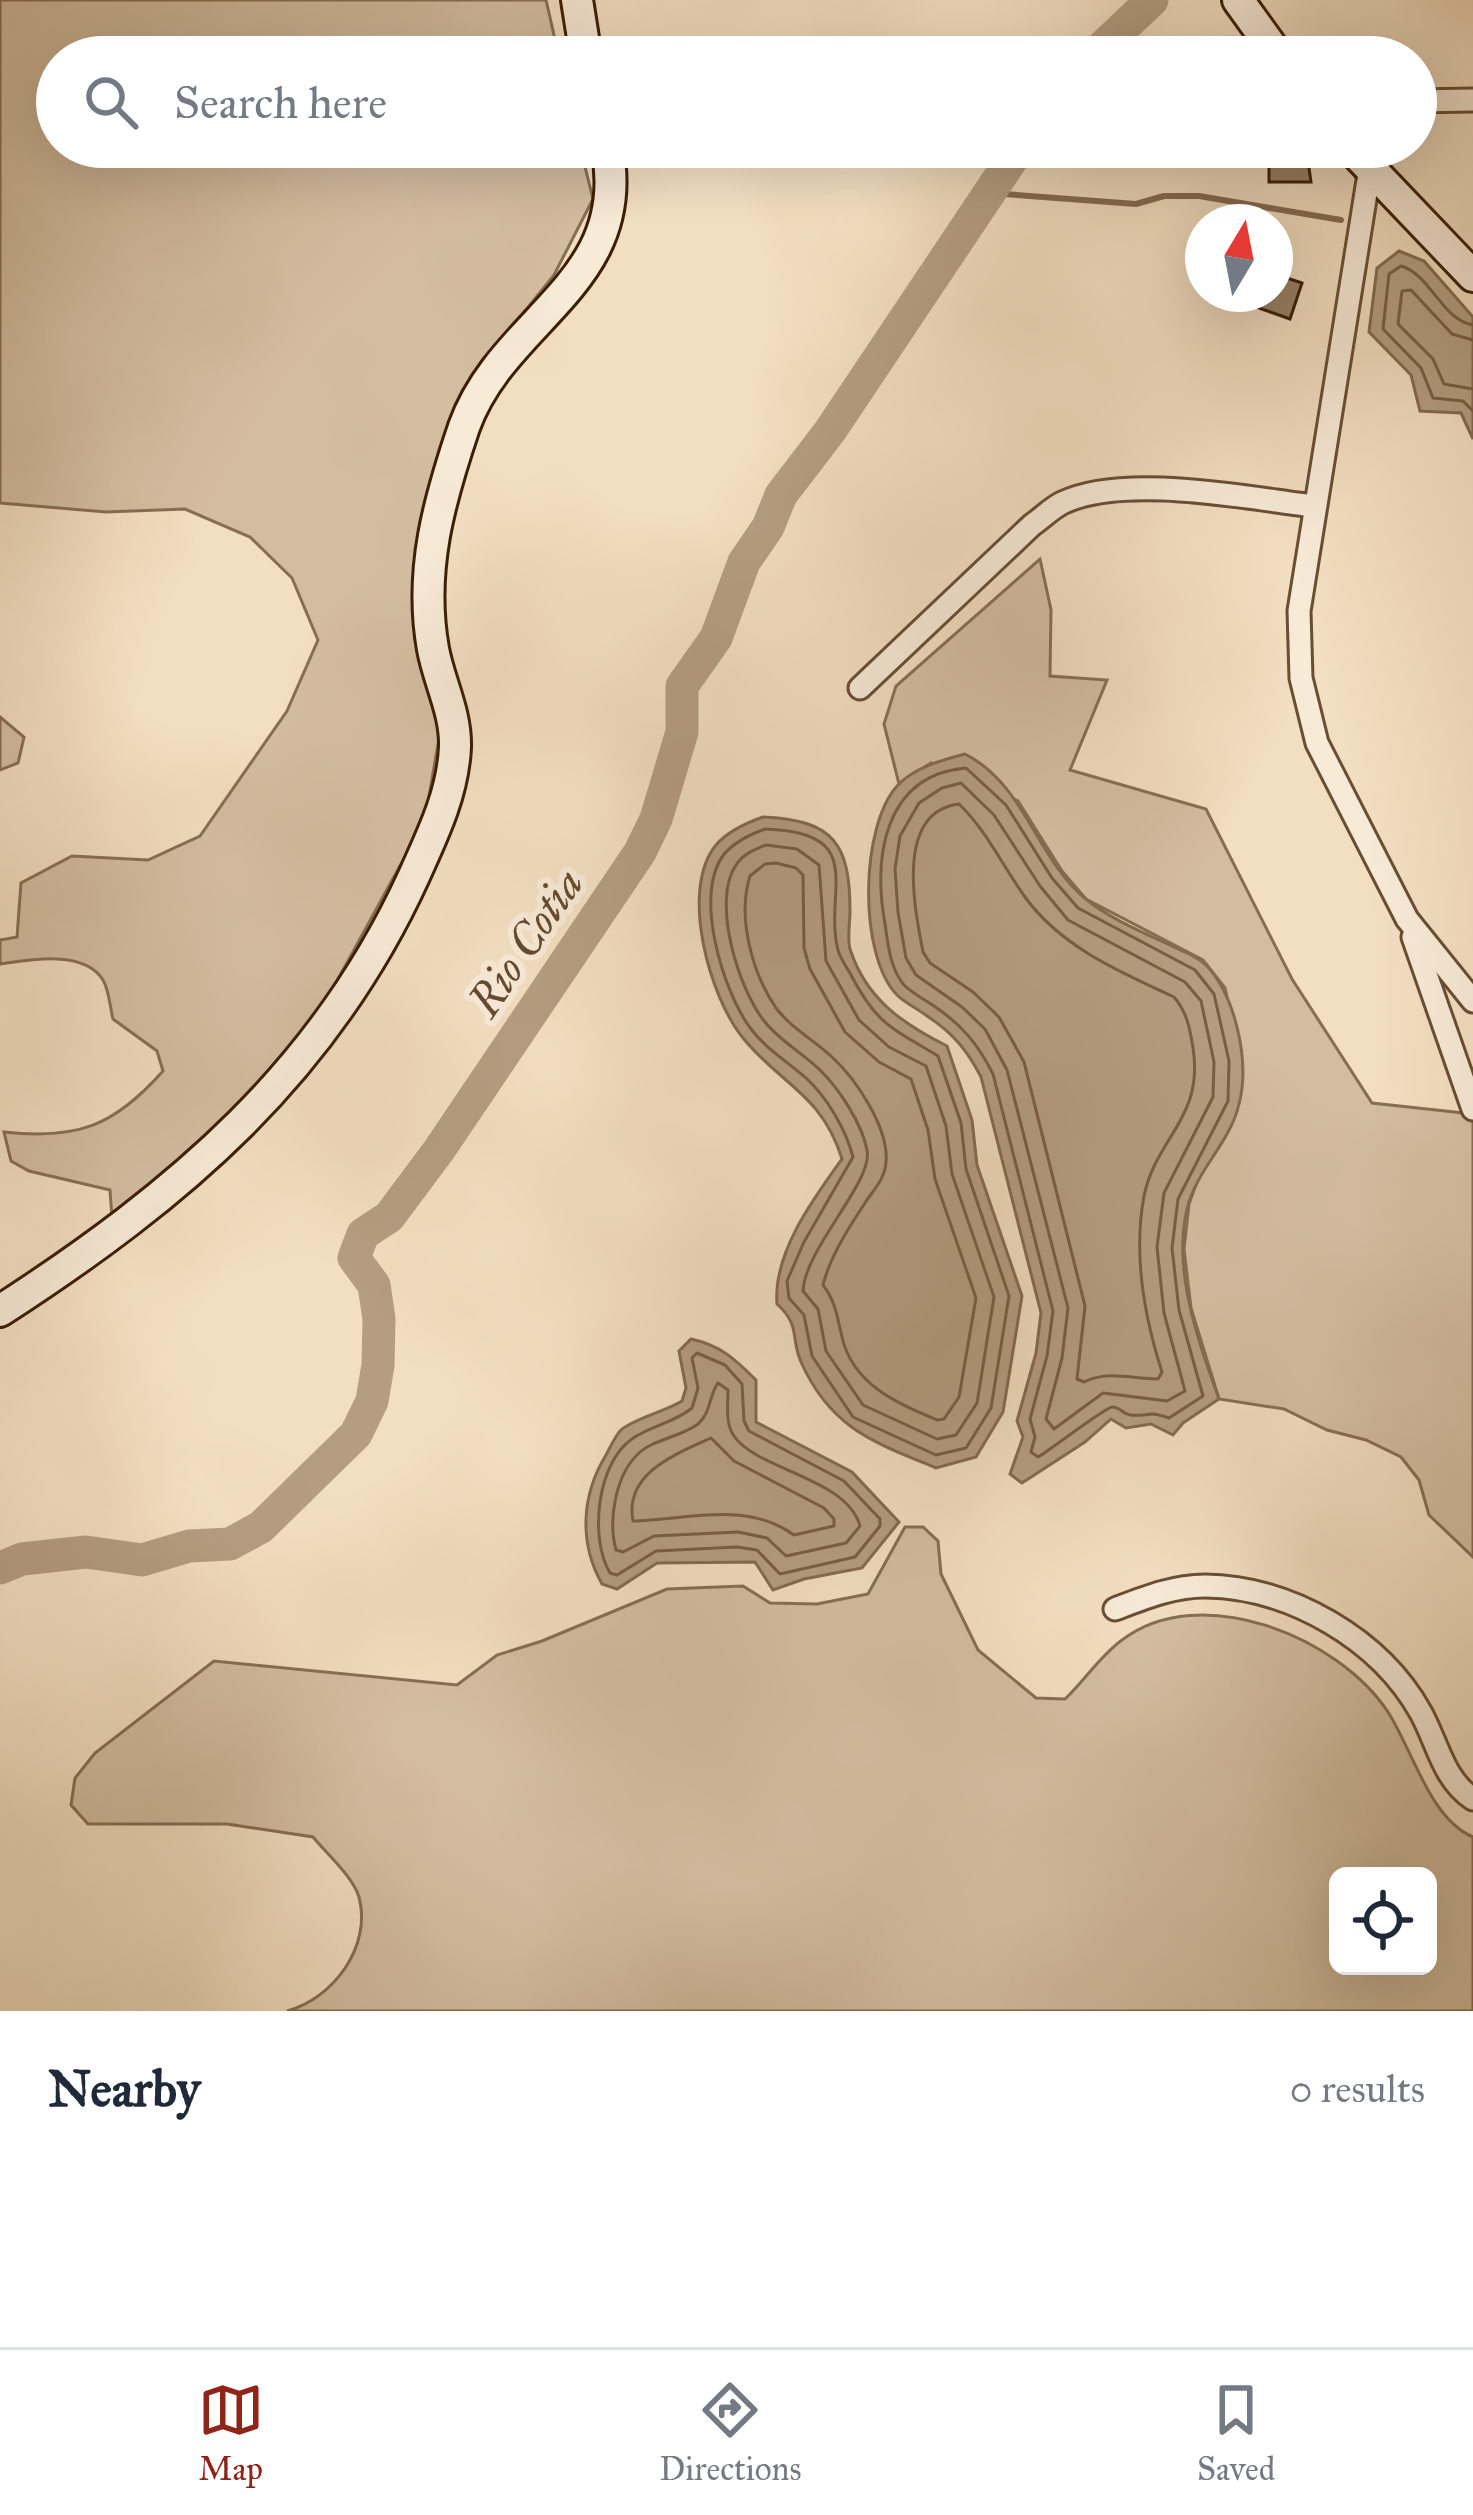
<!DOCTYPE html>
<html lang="en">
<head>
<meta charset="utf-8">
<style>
  body { margin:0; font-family:"IM FELL Great Primer",serif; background:#f2f2f3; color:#1f2937 }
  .controls { position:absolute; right:36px; bottom:36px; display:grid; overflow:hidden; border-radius:18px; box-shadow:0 12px 48px #0002 }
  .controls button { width:108px; height:108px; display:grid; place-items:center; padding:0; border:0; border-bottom:3px solid #e0e1e3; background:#fff; color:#1f2937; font:60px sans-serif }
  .compass { position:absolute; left:1185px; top:204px; width:108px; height:108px; border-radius:50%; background:#fff; box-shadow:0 12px 48px #0002; rotate:10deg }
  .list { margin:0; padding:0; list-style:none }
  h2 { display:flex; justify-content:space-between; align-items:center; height:156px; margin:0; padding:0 48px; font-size:51px }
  h2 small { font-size:39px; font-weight:400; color:#747a83 }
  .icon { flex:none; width:66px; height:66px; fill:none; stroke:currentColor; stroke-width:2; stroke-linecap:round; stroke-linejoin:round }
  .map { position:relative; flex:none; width:1473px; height:2011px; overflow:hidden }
  .search { position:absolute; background:#fff; box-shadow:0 12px 48px #0002; left:36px; right:36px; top:36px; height:132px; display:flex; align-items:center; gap:30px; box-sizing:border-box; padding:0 42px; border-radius:66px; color:#747a83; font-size:45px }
  .sheet { height:336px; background:#fff }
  nav { display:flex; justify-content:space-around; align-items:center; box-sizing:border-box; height:168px; border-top:3px solid #e0e1e3; background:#fff; font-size:33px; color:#747a83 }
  nav a { display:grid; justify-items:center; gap:6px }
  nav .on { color:#8f2418 }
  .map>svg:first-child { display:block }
</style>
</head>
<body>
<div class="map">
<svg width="1473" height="2011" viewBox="0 0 1473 2011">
  <rect width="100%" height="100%" fill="#f2dec1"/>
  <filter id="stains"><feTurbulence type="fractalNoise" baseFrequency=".00167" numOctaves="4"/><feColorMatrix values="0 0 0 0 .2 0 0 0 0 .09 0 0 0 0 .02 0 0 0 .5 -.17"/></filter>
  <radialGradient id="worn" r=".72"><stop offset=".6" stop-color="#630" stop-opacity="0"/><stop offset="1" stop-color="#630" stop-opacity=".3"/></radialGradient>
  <!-- green -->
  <g fill="#d3bda1" stroke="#876e53" stroke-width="3" fill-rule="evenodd">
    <path d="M0 0H546L559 57H57V147H580L593 199 554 275 472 377 418 546 439 738 425 820 285 1076 113 1232 110 1190 29 1171 11 1161 4 1132C78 1140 114 1126 163 1071L157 1051 113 1019C110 1007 109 990 103 980 84 949 30 960 0 964V940L17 937 21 883 72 856 148 860 200 836 287 711 318 640 292 578 250 537 185 509 106 512 0 503Z"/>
    <path d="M1040 559 1051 610 1050 676 1107 680 1070 770 1206 809 1292 979 1372 1103 1473 1114V1557L1429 1515 1419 1480 1401 1457 1366 1440 1327 1430 1284 1409 1219 1399 1191 1308 1184 1249 1189 1204 1241 1060 1225 988 1203 960 1086 899 1062 871 1018 801 931 763 899 784 884 724 896 686Z"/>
    <path d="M0 717 24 737 18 763 0 770Z"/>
    <path d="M905 1527H923L938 1541 941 1574 978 1650 1036 1698 1065 1699C1084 1681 1101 1655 1122 1640 1200 1580 1339 1637 1388 1712 1413 1751 1430 1819 1473 1837V2011H287C334 1998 372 1946 359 1897 353 1877 327 1854 313 1837L227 1824H88L71 1805 75 1778 95 1753 214 1661 457 1685 497 1655 542 1641 667 1589 743 1586 770 1603 817 1604 868 1594ZM1428 1876V1966H1338V1876Z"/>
  </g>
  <!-- water -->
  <g fill="#b49d81" stroke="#846a4f" stroke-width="3">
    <path d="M1399 251 1424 261 1473 317V439L1461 413 1420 411 1411 375 1369 332 1377 268Z"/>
    <path d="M965 754C1026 785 1036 859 1087 900 1112 920 1147 934 1176 948 1187 953 1199 957 1207 966 1236 998 1250 1062 1239 1104 1231 1140 1200 1167 1189 1202 1170 1265 1198 1340 1219 1399L1183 1423 1173 1435 1151 1424 1126 1428 1111 1419 1085 1442 1022 1483 1010 1474 1023 1437 1017 1421 1036 1353 1041 1313 981 1077C967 1050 953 1033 927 1016 918 1009 905 1003 897 995 858 955 860 825 898 785 915 767 943 760 965 754Z"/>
    <path d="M763 817C834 820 850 844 850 911 850 923 847 938 850 949 866 999 903 1024 947 1046L972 1120 977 1165 1022 1296 1003 1412 976 1457 936 1468C874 1442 831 1429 801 1362 790 1336 801 1326 777 1304 773 1253 813 1199 842 1159 822 1094 780 1084 743 1038 710 998 679 890 716 845 728 831 746 823 763 817Z"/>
    <path d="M691 1339C720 1345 735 1359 756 1380V1422L852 1472 899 1522 862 1568 804 1579 773 1590 755 1562 657 1563 617 1589 602 1584C579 1543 581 1496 606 1455 610 1448 615 1436 621 1430 633 1419 666 1411 682 1401L686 1388 679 1351Z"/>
  </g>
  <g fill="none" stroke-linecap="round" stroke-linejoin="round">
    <!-- shore -->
    <g stroke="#785e43" stroke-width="3">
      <path d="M1473 325C1441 319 1431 275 1401 266L1389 274 1383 329 1421 368 1433 398 1463 401 1473 411"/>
      <path d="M1473 340 1452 334 1411 290 1402 291 1398 324 1433 359 1444 384 1473 389"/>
      <path d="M966 768 1006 805 1052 878 1078 908 1195 970 1214 994 1229 1061 1228 1101 1178 1199 1172 1248 1179 1310 1203 1396 1169 1418C1148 1410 1148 1417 1130 1415 1122 1414 1121 1407 1112 1407 1106 1407 1050 1450 1038 1457L1031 1452 1035 1437 1030 1419 1047 1356 1053 1311 993 1074C978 1044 962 1025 934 1006 925 1000 912 993 904 985 890 968 888 945 885 924 873 857 884 775 966 768Z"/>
      <path d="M961 783 994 815 1040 886 1068 920 1185 982 1201 1001 1214 1062 1213 1097 1164 1193 1157 1247 1164 1313 1185 1391 1167 1401 1103 1393 1054 1429 1046 1419 1062 1358 1068 1308 1007 1070 985 1029 962 1007 916 975 906 958 898 912 895 869 900 836 919 803 942 788Z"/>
      <path d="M959 804C987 831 1002 865 1025 897 1061 947 1120 972 1174 997 1187 1012 1190 1029 1193 1048 1204 1119 1156 1137 1144 1196 1133 1255 1144 1316 1162 1372L1158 1379C1131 1379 1109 1370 1084 1382L1077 1379 1085 1306 1024 1062 999 1017 973 992 930 963 923 952C915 910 894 812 959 804Z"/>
      <path d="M765 829C870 832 823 891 838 950 840 958 847 968 851 975 877 1025 892 1028 938 1056L961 1123 966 1169 1009 1296 991 1408 966 1448 936 1455 853 1417 812 1356 804 1315 789 1298 787 1281 804 1242 853 1157C846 1130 827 1097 806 1078 788 1062 766 1049 751 1029 723 992 692 892 725 853 736 841 751 834 765 829Z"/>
      <path d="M766 845 797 849 819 865 826 961 859 1020 889 1047 926 1066 946 1126 952 1174 994 1297 977 1403 956 1435 937 1439 863 1405 826 1351 818 1309 803 1291C805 1248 874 1181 867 1150 862 1124 840 1090 821 1071 803 1053 781 1042 765 1022 739 991 711 901 736 865 743 854 755 849 766 845Z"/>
      <path d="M776 863 796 868 803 875 804 948 810 969 845 1032 879 1062 911 1079 928 1130 935 1179 976 1298 959 1397 944 1419 937 1420C897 1403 853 1385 842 1337 837 1317 836 1302 823 1285 830 1257 849 1227 865 1203 874 1189 885 1179 886 1162 889 1128 856 1079 832 1057 814 1040 791 1028 776 1008 752 973 737 917 750 876L765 864Z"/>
      <path d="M697 1353 725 1365 742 1384 744 1421 749 1431 844 1481 880 1519V1526L855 1557 780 1574 757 1550 737 1547 656 1551 617 1575 610 1573C589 1538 597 1463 632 1439 650 1426 674 1423 692 1408L698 1388 692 1358Z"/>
      <path d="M718 1383 728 1390C728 1404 725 1424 734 1436 757 1470 847 1478 860 1526L846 1543 786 1556 767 1538 738 1532 654 1536 623 1552 616 1550C608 1521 615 1475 639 1453 654 1439 681 1437 698 1424 711 1413 709 1395 718 1383Z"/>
      <path d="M711 1438 734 1461 824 1508 834 1519V1526L794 1535C746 1500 687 1520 633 1521 624 1473 676 1454 711 1438Z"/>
    </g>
    <!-- stream -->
    <path stroke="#846a4f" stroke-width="6" d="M996 183 1004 194 1136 204 1164 196H1199L1341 220"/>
    <!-- river -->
    <g stroke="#b49d81" stroke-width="33">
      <path d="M1092 57 1152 0"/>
      <path d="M0 1568 22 1559 86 1552 142 1560 189 1546 230 1544 261 1527 356 1434 372 1401 378 1365 379 1319 374 1285 354 1258 363 1234 389 1217 439 1150 640 852 656 819 682 732V686L716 638 744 562 768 527 781 495 830 431 1020 147"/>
    </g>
  </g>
  <!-- building -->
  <g fill="#9a8267" stroke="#3b1e05" stroke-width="3">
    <path d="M1269 147H1306L1311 182H1269Z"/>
    <path d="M1275 274 1302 283 1290 319 1225 296 1275 294Z"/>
  </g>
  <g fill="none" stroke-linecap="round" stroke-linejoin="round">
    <defs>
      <g id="street">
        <path d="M1416 101 1473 100"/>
        <path d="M1370 168 1299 611 1301 678 1317 743 1407 919 1473 1001"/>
        <path d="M860 688 1032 525C1042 518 1052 508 1062 503 1123 473 1247 498 1314 506"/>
        <path d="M1413 937 1473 1109"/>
        <path d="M1115 1609C1144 1598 1173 1586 1205 1586 1290 1587 1380 1639 1421 1713 1438 1744 1443 1779 1473 1799"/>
      </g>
      <g id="secondary">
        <path d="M577 0 586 57"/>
        <path d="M1238 0 1279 57"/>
        <path d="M1350 147 1473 276"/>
        <path d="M0 1311C179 1195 324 1073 414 876 433 834 453 793 455 747 456 712 439 682 433 649 419 571 439 501 464 427 503 317 634 284 607 147"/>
      </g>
    </defs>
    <!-- street casing -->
    <use href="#street" stroke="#694e34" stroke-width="27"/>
    <!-- secondary casing -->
    <use href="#secondary" stroke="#3b1e05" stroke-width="36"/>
    <!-- street -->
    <use href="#street" stroke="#f7ead7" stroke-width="21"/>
    <!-- secondary -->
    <use href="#secondary" stroke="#f7ead7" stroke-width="30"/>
  </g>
  <g text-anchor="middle" stroke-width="12" stroke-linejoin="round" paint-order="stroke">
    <!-- water labels -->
    <g font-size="45" font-style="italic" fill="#654a30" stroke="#f7ead7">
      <text transform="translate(525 942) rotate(-56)" y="16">Rio Cotia</text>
    </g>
  </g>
  <rect width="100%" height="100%" filter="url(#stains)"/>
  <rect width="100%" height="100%" fill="url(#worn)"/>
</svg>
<div class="controls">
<button><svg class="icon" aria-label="locate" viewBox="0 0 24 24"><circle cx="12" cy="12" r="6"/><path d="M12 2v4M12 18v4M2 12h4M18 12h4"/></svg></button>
</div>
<svg class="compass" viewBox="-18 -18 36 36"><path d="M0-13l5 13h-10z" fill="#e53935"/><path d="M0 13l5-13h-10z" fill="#747a83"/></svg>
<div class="search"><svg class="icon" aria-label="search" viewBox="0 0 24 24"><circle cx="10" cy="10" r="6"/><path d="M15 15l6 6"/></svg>Search here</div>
</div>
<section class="sheet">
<h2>Nearby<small>0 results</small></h2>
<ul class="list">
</ul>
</section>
<nav>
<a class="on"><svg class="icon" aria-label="map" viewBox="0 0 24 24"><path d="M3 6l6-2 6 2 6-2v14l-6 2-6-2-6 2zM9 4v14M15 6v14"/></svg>Map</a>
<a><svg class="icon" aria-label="directions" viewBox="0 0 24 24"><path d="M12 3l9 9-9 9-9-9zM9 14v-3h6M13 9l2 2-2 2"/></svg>Directions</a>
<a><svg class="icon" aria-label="saved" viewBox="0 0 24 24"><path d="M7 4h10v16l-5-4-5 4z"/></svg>Saved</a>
</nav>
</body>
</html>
